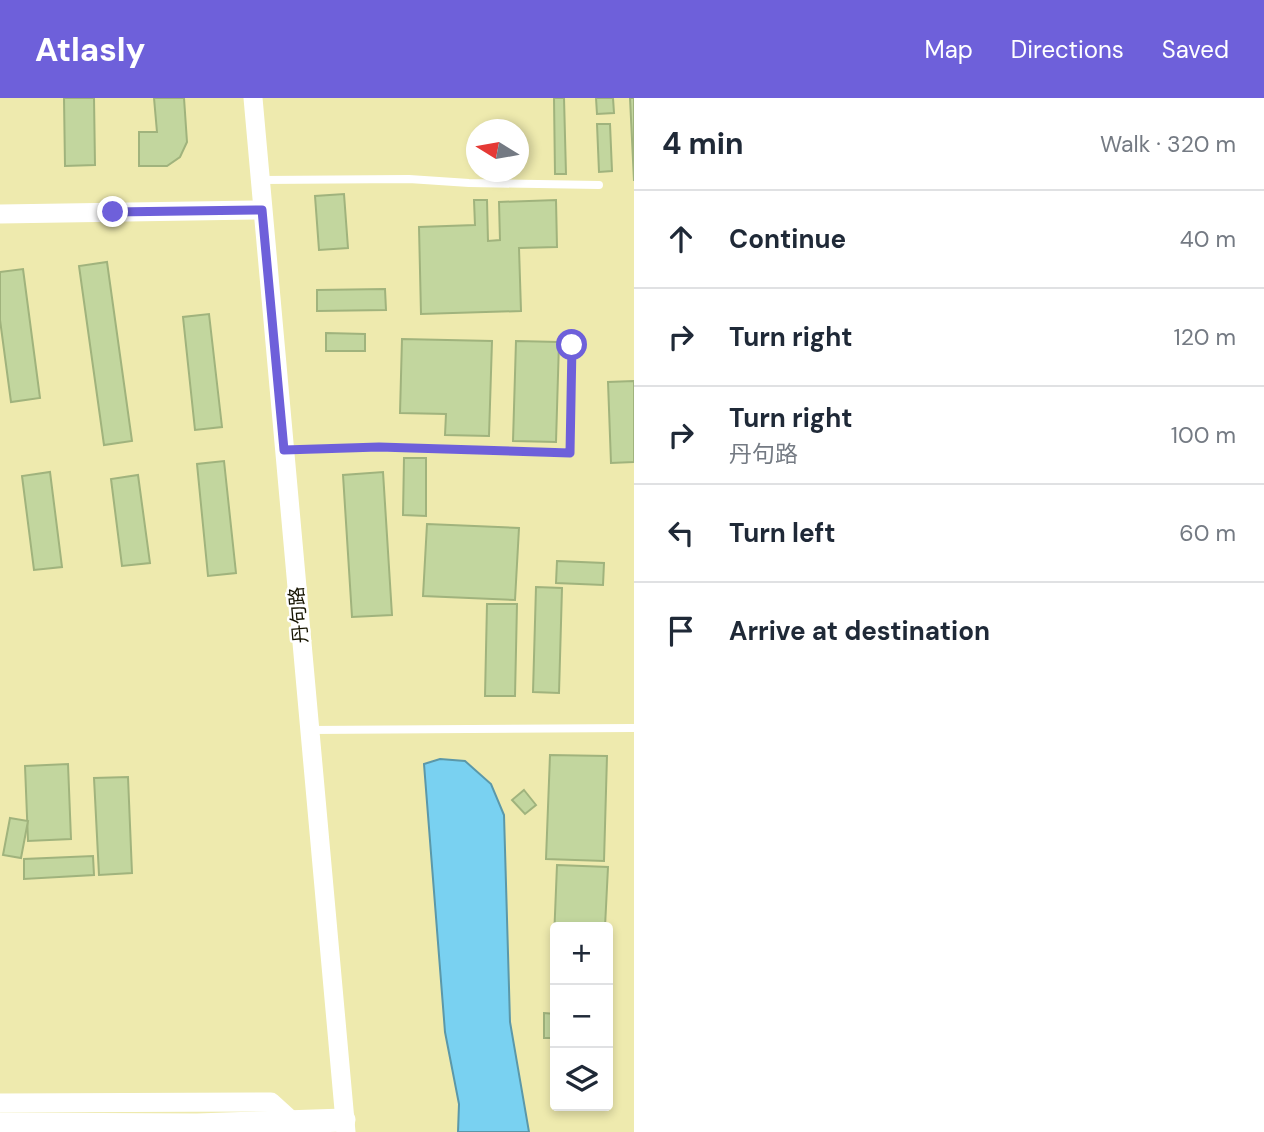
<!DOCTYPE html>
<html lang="en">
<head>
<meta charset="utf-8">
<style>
  body { margin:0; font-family:"DM Sans","Noto Sans SC",sans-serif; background:#f6f6f7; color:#1f2937 }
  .controls { position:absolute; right:21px; bottom:21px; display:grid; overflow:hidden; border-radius:7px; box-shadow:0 4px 10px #0003 }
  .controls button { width:63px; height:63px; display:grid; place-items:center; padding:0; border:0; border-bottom:2px solid #e0e1e3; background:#fff; color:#1f2937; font:35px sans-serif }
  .compass { position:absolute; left:466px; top:21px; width:63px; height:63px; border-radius:50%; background:#fff; box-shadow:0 4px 10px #0003; rotate:281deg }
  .stop { position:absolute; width:21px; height:21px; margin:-16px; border:5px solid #6e60da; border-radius:50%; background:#fff }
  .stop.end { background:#6e60da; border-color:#fff; box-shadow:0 2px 7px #0008 }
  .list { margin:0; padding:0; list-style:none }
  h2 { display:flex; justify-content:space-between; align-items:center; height:91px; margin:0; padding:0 28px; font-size:30px }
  h2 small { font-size:23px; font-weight:400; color:#747a83 }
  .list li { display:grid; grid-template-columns:46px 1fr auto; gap:21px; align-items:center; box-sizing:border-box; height:98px; padding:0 28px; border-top:2px solid #e0e1e3 }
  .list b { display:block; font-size:26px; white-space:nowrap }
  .list p { margin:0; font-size:23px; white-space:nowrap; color:#747a83 }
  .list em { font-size:23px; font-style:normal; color:#747a83 }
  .icon { flex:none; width:38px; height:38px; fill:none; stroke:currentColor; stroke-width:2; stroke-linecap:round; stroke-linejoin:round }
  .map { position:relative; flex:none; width:634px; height:1034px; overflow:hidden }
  header { display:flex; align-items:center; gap:42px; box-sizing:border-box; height:98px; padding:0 35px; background:#6e60da; color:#fff }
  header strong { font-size:33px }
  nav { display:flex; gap:38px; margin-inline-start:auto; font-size:24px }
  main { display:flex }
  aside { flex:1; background:#fff }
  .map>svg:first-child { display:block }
</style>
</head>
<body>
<header>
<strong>Atlasly</strong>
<nav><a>Map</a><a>Directions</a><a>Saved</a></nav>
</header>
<main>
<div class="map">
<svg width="634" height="1034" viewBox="0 0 634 1034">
  <rect width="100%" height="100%" fill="#eeeaae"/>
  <!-- water -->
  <path fill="#79d1f1" stroke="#5b98a9" stroke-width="2" d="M440 661 465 663 491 686 504 717 510 924 529 1034H458L459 1006 445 934 424 666Z"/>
  <!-- building -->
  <g fill="#c2d69e" stroke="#a0b37d" stroke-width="2">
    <path d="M64 0H94L95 67 65 68Z"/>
    <path d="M154 0H184L187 44 180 59 167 68H139V34H157Z"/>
    <path d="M554 0H564L566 76H555Z"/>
    <path d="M596 0H613L614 15 597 16Z"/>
    <path d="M630 0H634V83Z"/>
    <path d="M597 26H610L612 73 599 74Z"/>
    <path d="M344 96 348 150 319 152 315 98Z"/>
    <path d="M474 102H487L488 143 500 142 499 104 556 102 557 149 519 150 521 213 421 216 419 129 475 127Z"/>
    <path d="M107 164 132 343 104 347 79 168Z"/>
    <path d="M23 171 40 300 11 304 0 222V174Z"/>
    <path d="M385 191 386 212 317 213V192Z"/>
    <path d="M209 216 222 329 195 332 183 219Z"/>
    <path d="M326 235 365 236V253H326Z"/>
    <path d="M402 241 492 243 489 338 445 337 446 316 400 315Z"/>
    <path d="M516 243 559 244 556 344 513 343Z"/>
    <path d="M634 283V364L611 365 608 284Z"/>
    <path d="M404 360H426V418L403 417Z"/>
    <path d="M224 363 236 475 208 478 197 366Z"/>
    <path d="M50 374 62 469 34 472 22 378Z"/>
    <path d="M383 374 392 517 352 519 343 377Z"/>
    <path d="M138 377 150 465 122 468 111 381Z"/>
    <path d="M427 426 519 430 515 502 423 498Z"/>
    <path d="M557 463 604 465 603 487 556 485Z"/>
    <path d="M536 489 562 490 559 595 533 594Z"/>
    <path d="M487 506H517L515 598H485Z"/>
    <path d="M550 657 607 658 604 763 546 761Z"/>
    <path d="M68 666 71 741 28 743 25 668Z"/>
    <path d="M128 679 132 775 99 777 94 680Z"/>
    <path d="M524 692 536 707 525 716 512 702Z"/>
    <path d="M10 720 28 723 21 760 3 757Z"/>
    <path d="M93 758 94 777 24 781V761Z"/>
    <path d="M557 767 608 769 605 829H555V890H552Z"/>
    <path d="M544 915 555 916V940H544Z"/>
  </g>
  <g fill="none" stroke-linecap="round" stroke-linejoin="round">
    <!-- service -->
    <g stroke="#fff" stroke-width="8">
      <path d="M262 82 409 81 469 85 599 87"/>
      <path d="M286 352 379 349 570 355 572 247"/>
      <path d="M310 632 633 630"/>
    </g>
    <!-- tertiary -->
    <g stroke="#fff" stroke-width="19">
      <path d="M253 0 346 1034"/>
      <path d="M0 116 262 112"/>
      <path d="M0 1005 271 1004 293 1024"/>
    </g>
    <!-- secondary -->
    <path stroke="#fff" stroke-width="23" d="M0 1026 197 1027 344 1022"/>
  </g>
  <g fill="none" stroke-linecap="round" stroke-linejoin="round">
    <!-- route -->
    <path stroke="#6e60da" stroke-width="9" d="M113 114 262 112 284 352 379 349 570 355 572 247"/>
  </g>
  <g text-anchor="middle" stroke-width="5" stroke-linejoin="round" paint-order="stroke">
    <!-- street labels -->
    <g font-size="19" fill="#161401" stroke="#fff">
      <text transform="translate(298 517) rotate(-95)" y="7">丹句路</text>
    </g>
  </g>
</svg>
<div class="controls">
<button>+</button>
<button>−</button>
<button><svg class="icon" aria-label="layers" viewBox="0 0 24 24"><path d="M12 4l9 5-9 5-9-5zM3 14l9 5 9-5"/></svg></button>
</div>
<svg class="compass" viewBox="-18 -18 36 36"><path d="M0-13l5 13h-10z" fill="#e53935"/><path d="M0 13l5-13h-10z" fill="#747a83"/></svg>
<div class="stop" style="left:572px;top:247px"></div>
<div class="stop end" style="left:113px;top:114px"></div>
</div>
<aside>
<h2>4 min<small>Walk · 320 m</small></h2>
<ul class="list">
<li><svg class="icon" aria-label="ahead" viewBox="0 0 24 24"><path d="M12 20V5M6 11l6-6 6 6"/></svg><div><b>Continue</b></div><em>40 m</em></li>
<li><svg class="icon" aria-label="right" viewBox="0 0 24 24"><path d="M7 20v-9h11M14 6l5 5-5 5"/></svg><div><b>Turn right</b></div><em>120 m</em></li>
<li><svg class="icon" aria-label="right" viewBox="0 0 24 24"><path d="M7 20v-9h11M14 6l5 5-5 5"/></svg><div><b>Turn right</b><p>丹句路</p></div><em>100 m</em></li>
<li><svg class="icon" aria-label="left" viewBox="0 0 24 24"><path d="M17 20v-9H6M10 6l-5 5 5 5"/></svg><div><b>Turn left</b></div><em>60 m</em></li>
<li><svg class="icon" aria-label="arrive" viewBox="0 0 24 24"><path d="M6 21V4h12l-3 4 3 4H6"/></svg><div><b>Arrive at destination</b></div></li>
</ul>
</aside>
</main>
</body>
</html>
